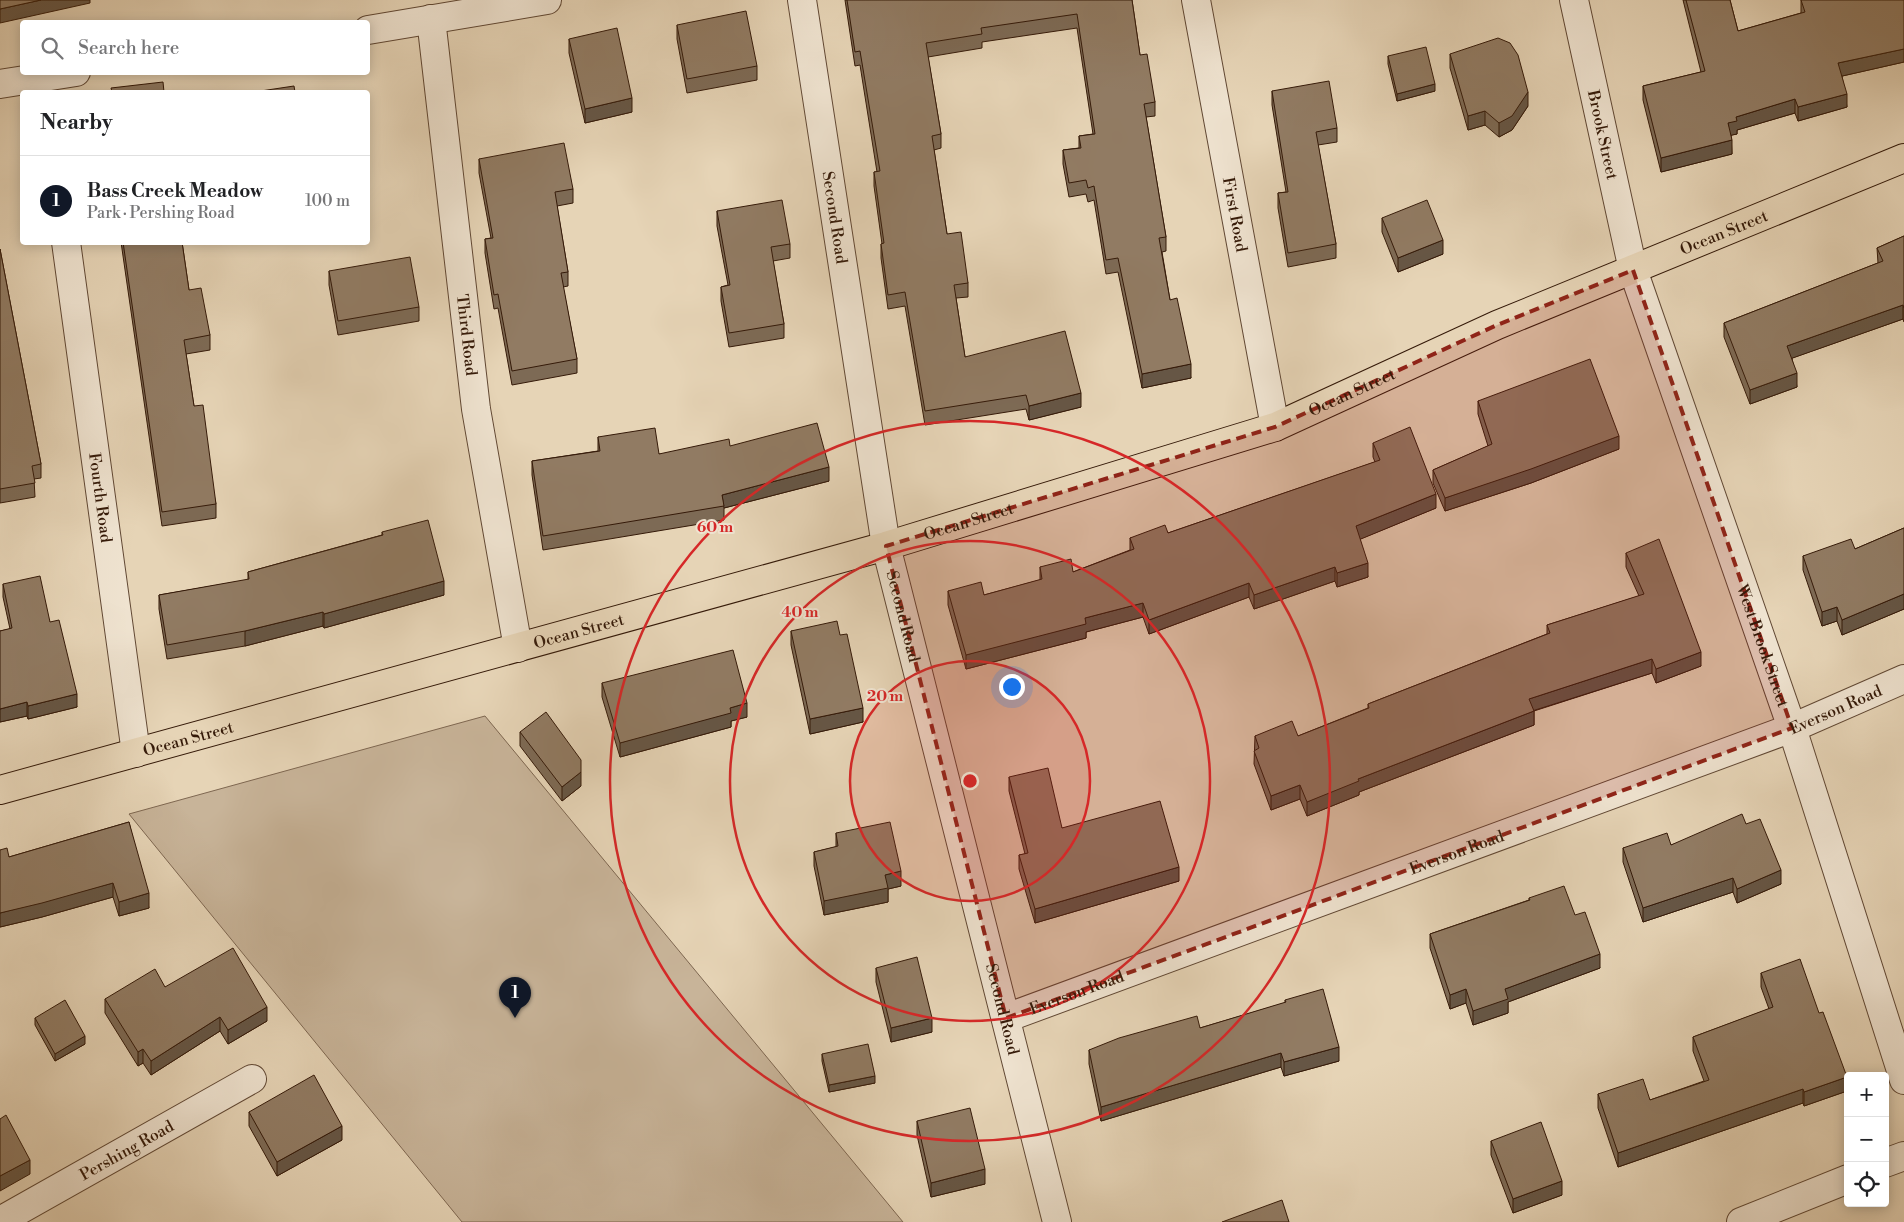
<!DOCTYPE html>
<html lang="en">
<head>
<meta charset="utf-8">
<style>
  body { margin:0; font-family:"Libre Bodoni",serif; background:#f6f6f6; color:#202124 }
  .controls { position:absolute; right:15px; bottom:15px; display:grid; overflow:hidden; border-radius:5px; box-shadow:0 2px 12px #0003 }
  .controls button { width:45px; height:45px; display:grid; place-items:center; padding:0; border:0; border-bottom:1px solid #e0e0e0; background:#fff; color:#202124; font:25px sans-serif }
  .you { position:absolute; left:1011px; top:686px; width:18px; height:18px; margin:-12px; border:4px solid #fff; border-radius:50%; background:#1a73e8; box-shadow:0 0 0 8px #1a73e833 }
  .badge { display:grid; place-items:center; width:32px; height:32px; border-radius:50%; background:#111827; color:#fff; font-size:16px; font-weight:700 }
  .pin { position:absolute; translate:-50% -41px; filter:drop-shadow(0 1px 2px #0008) }
  .pin::after { content:''; position:absolute; top:26px; width:18px; height:15px; background:inherit; clip-path:polygon(0 0,100% 0,50% 100%) }
  .list { margin:0; padding:0; list-style:none }
  h2 { display:flex; justify-content:space-between; align-items:center; height:65px; margin:0; padding:0 20px; font-size:21px }
  h2 small { font-size:16px; font-weight:400; color:#757577 }
  .list li { display:grid; grid-template-columns:32px 1fr auto; gap:15px; align-items:center; box-sizing:border-box; height:90px; padding:0 20px; border-top:1px solid #e0e0e0 }
  .list b { display:block; font-size:19px; white-space:nowrap }
  .list p { margin:0; font-size:16px; white-space:nowrap; color:#757577 }
  .list em { font-size:16px; font-style:normal; color:#757577 }
  .icon { flex:none; width:28px; height:28px; fill:none; stroke:currentColor; stroke-width:2; stroke-linecap:round; stroke-linejoin:round }
  .map { position:relative; flex:none; width:1904px; height:1222px; overflow:hidden }
  .search { position:absolute; background:#fff; box-shadow:0 2px 12px #0003; left:20px; top:20px; width:350px; height:55px; display:flex; align-items:center; gap:12px; box-sizing:border-box; padding:0 18px; border-radius:5px; color:#757577; font-size:19px }
  .panel { position:absolute; background:#fff; box-shadow:0 2px 12px #0003; left:20px; top:90px; width:350px; height:155px; border-radius:5px }
  .map>svg:first-child { display:block }
</style>
</head>
<body>
<div class="map">
<svg width="1904" height="1222" viewBox="0 0 1904 1222">
  <rect width="100%" height="100%" fill="#e6d4b6"/>
  <filter id="stains"><feTurbulence type="fractalNoise" baseFrequency=".004" numOctaves="4"/><feColorMatrix values="0 0 0 0 .2 0 0 0 0 .09 0 0 0 0 .02 0 0 0 .5 -.17"/></filter>
  <radialGradient id="worn" r=".72"><stop offset=".6" stop-color="#630" stop-opacity="0"/><stop offset="1" stop-color="#630" stop-opacity=".3"/></radialGradient>
  <!-- green -->
  <path fill="#c8b499" stroke="#7e6751" d="M485 716 903 1222H462L129 814Z"/>
  <g fill="none" stroke-linecap="round" stroke-linejoin="round">
    <defs>
      <g id="minor">
        <path id="s1" d="M802 0 886 546 1057 1222"/>
        <path id="s2" d="M1196 0 1275 427"/>
        <path id="s3" d="M1574 0 1633 270 1792 728 1904 1080"/>
        <path id="s4" d="M431 19 476 409 518 648"/>
        <path d="M368 30 547 0"/>
        <path d="M0 84 76 72"/>
        <path id="s5" d="M66 242 136 753"/>
        <path id="s6" d="M1006 1018 1792 728 1904 679"/>
        <path d="M1885 1163 1904 1156"/>
        <path id="s7" d="M0 1221 252 1079"/>
        <path d="M1741 1222 1848 1179"/>
      </g>
      <g id="major">
        <path id="s8" d="M0 790 886 546 1275 427 1497 325 1904 158"/>
      </g>
    </defs>
    <!-- minor casing -->
    <use href="#minor" stroke="#614834" stroke-width="30"/>
    <!-- major casing -->
    <use href="#major" stroke="#351a09" stroke-width="30"/>
    <!-- minor -->
    <use href="#minor" stroke="#efe3d0" stroke-width="28"/>
    <!-- major -->
    <use href="#major" stroke="#e6d4b6" stroke-width="28"/>
  </g>
  <!-- wall -->
  <g fill="#7d6a55" stroke="#351a09">
    <path d="M845 0H1132L1140 55 1155 102V116L1146 117 1166 237V251L1162 252 1170 300 1191 378 1142 388 1118 272 1106 274 1094 200 1088 202 1086 194 1069 197 1063 164V150L1079 148V136L1093 134 1077 28 982 42V48L928 57 941 134V148L934 150 947 234 968 283V297L956 298 965 357 1081 407 1029 420 1026 409 925 425 905 306 888 309 881 258V244H882L874 186V172H877L860 65 855 66Z"/>
    <path d="M1683 0H1730L1738 31 1801 13V0H1904V62L1842 76 1847 107 1798 121 1795 113 1737 130V134L1731 135 1732 154 1661 172 1643 100V86L1701 72Z"/>
    <path d="M677 25 757 66V80L687 93 677 39Z"/>
    <path d="M569 39 632 112 585 123 569 53Z"/>
    <path d="M1450 54 1528 106 1512 130 1499 137 1485 125 1468 130 1450 68Z"/>
    <path d="M1388 56 1435 91 1397 101 1388 64Z"/>
    <path d="M1272 91 1337 128V142L1318 145 1336 244V258L1288 267 1278 208V193L1286 192 1272 105Z"/>
    <path d="M479 159 573 189V203L557 206 568 272V286L563 287 577 359V373L512 385 498 308 494 309 485 253V239L491 238 479 173Z"/>
    <path d="M717 211 790 244V258L773 261 784 324V338L729 347 721 301V287L728 285 717 226Z"/>
    <path d="M1382 218 1443 254 1398 272 1382 232Z"/>
    <path d="M1904 236V322L1903 319 1792 358 1797 387 1750 404 1724 337V323L1878 263 1877 248Z"/>
    <path d="M121 242H182L189 290 210 335V350L186 354 194 406 216 504V518L162 526Z"/>
    <path d="M0 249 41 464V478L34 479 35 497 0 503Z"/>
    <path d="M329 271 419 307V321L338 335 329 285Z"/>
    <path d="M1478 401 1619 449 1531 483 1445 511 1433 483V470L1488 446 1478 414Z"/>
    <path d="M598 437 659 454 829 481 724 508V520L543 550 532 475V461L598 451Z"/>
    <path d="M1373 443 1436 508 1360 539 1368 577 1337 587 1335 581 1254 609 1249 597 1149 634 1143 617 1086 632V638L966 669 948 605V591L984 595 1040 580V567L1073 572 1130 550V538L1168 533 1375 462 1373 457Z"/>
    <path d="M1904 528V609L1842 635 1837 621 1822 626 1803 570V556L1855 549Z"/>
    <path d="M382 532 444 595 324 628 323 626 245 646 167 659 159 609V595L248 580V572L382 535Z"/>
    <path d="M1626 553 1701 666 1656 683 1652 673 1534 711V725L1359 792V795L1307 816 1300 799 1271 810 1254 764 1255 736H1298L1368 708V704L1547 634V625L1639 596 1626 567Z"/>
    <path d="M3 584 50 622 77 707 28 719 27 716 0 722V631L10 629 3 597Z"/>
    <path d="M791 631 840 635 863 722 810 734 791 645Z"/>
    <path d="M602 683 747 717 731 721V727L620 757 602 697Z"/>
    <path d="M520 732 581 786 562 801 520 746Z"/>
    <path d="M1009 777 1062 828 1179 881 1035 923 1019 869V855L1025 854 1009 791Z"/>
    <path d="M129 822 149 908 119 916 113 897 42 917 0 927V850L9 857Z"/>
    <path d="M1746 824 1781 884 1737 903 1733 892 1643 922 1623 862V848L1671 845Z"/>
    <path d="M836 833 901 886 888 889V902L824 915 814 866V852L836 847Z"/>
    <path d="M1529 898 1575 915 1600 968 1508 1002V1013L1473 1025 1466 1003 1450 1009 1430 948V934L1529 900Z"/>
    <path d="M876 968 932 1032 891 1042 876 982Z"/>
    <path d="M1761 973 1847 1091 1804 1106 1803 1103 1618 1167 1598 1108V1094L1650 1100 1704 1081 1693 1051V1037L1769 1009 1761 987Z"/>
    <path d="M165 987 267 1021 228 1044 220 1031 151 1075 143 1063 138 1066 105 1013V999Z"/>
    <path d="M1285 1000 1339 1061 1284 1076 1281 1067 1101 1121 1089 1064V1050L1200 1028 1285 1003Z"/>
    <path d="M35 1018 85 1044 55 1061 35 1025Z"/>
    <path d="M822 1054 875 1083 829 1092 822 1061Z"/>
    <path d="M249 1112 342 1140 277 1176 249 1126Z"/>
    <path d="M917 1121 985 1184 931 1197 917 1135Z"/>
    <path d="M1491 1141 1562 1195 1513 1213 1491 1155Z"/>
  </g>
  <!-- shaded-wall -->
  <g fill="#665645" stroke="#351a09">
    <path d="M41 0H90V3L0 23V9Z"/>
    <path d="M1904 49V62L1838 77V63Z"/>
    <path d="M1435 84V91L1397 101V94Z"/>
    <path d="M1528 92V106L1512 130 1499 137V123Z"/>
    <path d="M1847 94V107L1798 121V107Z"/>
    <path d="M632 98V112L585 123V109Z"/>
    <path d="M1795 99V113L1737 130V134L1728 136V123L1736 117Z"/>
    <path d="M1485 111V125L1468 130V116Z"/>
    <path d="M1732 140V154L1661 172V158Z"/>
    <path d="M1443 240V254L1398 272V258Z"/>
    <path d="M1903 305V319L1787 360V346Z"/>
    <path d="M1191 364V378L1142 388V374Z"/>
    <path d="M1797 373V387L1750 404V390Z"/>
    <path d="M1081 393V407L1029 420V406Z"/>
    <path d="M1619 436V449L1531 483 1445 511V498Z"/>
    <path d="M829 467V481L724 508 722 495Z"/>
    <path d="M1436 494V508L1356 541V526Z"/>
    <path d="M1368 563V577L1337 587V573Z"/>
    <path d="M1335 567V581L1254 609V595Z"/>
    <path d="M444 581V595L324 628V614Z"/>
    <path d="M1249 583V597L1149 634V620Z"/>
    <path d="M1904 594V609L1842 635V620Z"/>
    <path d="M1143 603V617L1086 632V638L966 669V655L1085 618Z"/>
    <path d="M1837 607V621L1822 626V612Z"/>
    <path d="M323 612V626L245 646V631Z"/>
    <path d="M1701 652V666L1656 683V669Z"/>
    <path d="M1652 659V673L1529 712V699Z"/>
    <path d="M77 694V707L28 719V706Z"/>
    <path d="M27 702V716L0 722V709Z"/>
    <path d="M747 703V717L731 721V727L620 757V743L730 708Z"/>
    <path d="M863 708V722L810 734V719Z"/>
    <path d="M1534 711V725L1359 792V795L1307 816V802L1358 779Z"/>
    <path d="M581 772V786L562 801V787Z"/>
    <path d="M1300 785V799L1271 810V796Z"/>
    <path d="M1179 867V881L1035 923V909Z"/>
    <path d="M1781 870V884L1737 903V889Z"/>
    <path d="M901 871V886L888 889V902L824 915V901L885 875Z"/>
    <path d="M1733 878V892L1643 922V908Z"/>
    <path d="M113 883V897L42 917 0 927V913Z"/>
    <path d="M149 893V908L119 916V902Z"/>
    <path d="M1600 954V968L1508 1002V1013L1473 1025V1011L1505 989Z"/>
    <path d="M1466 989V1003L1450 1009V995Z"/>
    <path d="M267 1007V1021L228 1044V1030Z"/>
    <path d="M220 1017V1031L151 1075V1061Z"/>
    <path d="M932 1018V1032L891 1042V1028Z"/>
    <path d="M85 1036V1044L55 1061V1054Z"/>
    <path d="M1339 1047V1061L1284 1076V1062Z"/>
    <path d="M143 1049V1063L138 1066V1052Z"/>
    <path d="M1281 1053V1067L1101 1121V1107Z"/>
    <path d="M875 1076V1083L829 1092V1085Z"/>
    <path d="M1847 1077V1091L1804 1106V1092Z"/>
    <path d="M1803 1089V1103L1618 1167V1153Z"/>
    <path d="M342 1126V1140L277 1176V1162Z"/>
    <path d="M30 1160V1174L0 1191V1176Z"/>
    <path d="M985 1169V1184L931 1197V1183Z"/>
    <path d="M1562 1181V1195L1513 1213V1199Z"/>
  </g>
  <!-- building -->
  <g fill="#917b63" stroke="#351a09">
    <path d="M0 0H41L0 9Z"/>
    <path d="M847 0H1132L1140 55 1147 54 1155 102 1144 104 1166 237 1159 238 1170 300 1177 298 1191 364 1142 374 1118 258 1106 260 1094 186 1088 188 1086 180 1069 183 1063 150 1081 148 1079 136 1095 134 1077 14 981 28 982 34 926 43 941 134 932 136 947 234 961 232 968 283 954 285 965 357 1065 331 1081 393 1029 406 1026 395 925 411 905 292 888 295 881 244 884 243 874 172 880 171 860 51 855 52Z"/>
    <path d="M1686 0H1730L1738 31 1805 12 1801 0H1904V49L1838 63 1847 94 1798 107 1795 99 1736 117 1737 121 1728 123 1732 140 1661 158 1643 86 1705 71Z"/>
    <path d="M746 11 757 66 687 79 677 25Z"/>
    <path d="M617 28 632 98 585 109 569 39Z"/>
    <path d="M1498 38 1510 43 1518 55 1528 92 1512 116 1499 123 1485 111 1468 116 1450 54Z"/>
    <path d="M1426 47 1435 84 1397 94 1388 56Z"/>
    <path d="M1329 81 1337 128 1316 132 1336 244 1288 253 1278 193 1288 192 1272 91Z"/>
    <path d="M163 82 164 92H112L111 88Z"/>
    <path d="M294 86 295 92H254Z"/>
    <path d="M564 143 573 189 555 192 568 272 561 273 577 359 512 371 498 294 494 295 485 239 493 238 479 159Z"/>
    <path d="M782 200 790 244 771 247 784 324 729 333 721 287 730 285 717 211Z"/>
    <path d="M1427 200 1443 240 1398 258 1382 218Z"/>
    <path d="M1904 236V308L1903 305 1787 346 1797 373 1750 390 1724 323 1883 261 1877 248Z"/>
    <path d="M123 242H182L189 290 201 288 210 335 184 340 194 406 203 405 216 504 162 512Z"/>
    <path d="M0 249 41 464 32 466 35 483 0 489Z"/>
    <path d="M410 257 419 307 338 321 329 271Z"/>
    <path d="M1590 359 1619 436 1531 469 1445 498 1433 470 1492 444 1478 401Z"/>
    <path d="M817 423 829 467 722 495 724 506 543 536 532 461 600 451 598 437 655 428 659 454 729 439 730 446Z"/>
    <path d="M1410 427 1436 494 1356 526 1368 563 1337 573 1335 567 1254 595 1249 583 1149 620 1143 603 1085 618 1086 624 966 655 948 591 981 582 984 595 1042 579 1040 567 1071 559 1073 572 1134 549 1130 538 1165 525 1168 533 1380 460 1373 443Z"/>
    <path d="M428 520 444 581 324 614 323 612 245 631 167 645 159 595 249 579 248 572 383 535 382 532Z"/>
    <path d="M1904 528V594L1842 620 1837 607 1822 612 1803 556 1851 539 1855 549Z"/>
    <path d="M1659 539 1701 652 1656 669 1652 659 1529 699 1534 711 1358 779 1359 781 1307 802 1300 785 1271 796 1254 751 1259 748 1255 736 1292 721 1298 736 1369 708 1368 704 1550 633 1547 625 1644 594 1626 553Z"/>
    <path d="M40 576 50 622 59 620 77 694 28 706 27 702 0 709V631L12 628 3 584Z"/>
    <path d="M837 621 840 635 847 634 863 708 810 719 791 631Z"/>
    <path d="M733 650 747 703 730 708 731 713 620 743 602 683Z"/>
    <path d="M546 712 581 760V772L562 787 520 732Z"/>
    <path d="M1048 768 1062 828 1160 801 1179 867 1035 909 1019 855 1028 853 1009 777Z"/>
    <path d="M1742 814 1746 824 1760 819 1781 870 1737 889 1733 878 1643 908 1623 848 1667 833 1671 845Z"/>
    <path d="M129 822 149 893 119 902 113 883 42 903 0 913V850L7 848 9 857Z"/>
    <path d="M890 822 901 871 885 875 888 888 824 901 814 852 838 846 836 833Z"/>
    <path d="M1564 886 1575 915 1585 912 1600 954 1505 989 1508 999 1473 1011 1466 989 1450 995 1430 934 1530 900 1529 898Z"/>
    <path d="M233 948 267 1007 228 1030 220 1017 151 1061 143 1049 138 1052 105 999 155 969 165 987Z"/>
    <path d="M917 957 932 1018 891 1028 876 968Z"/>
    <path d="M1800 959 1819 1013 1823 1012 1847 1077 1804 1092 1803 1089 1618 1153 1598 1094 1643 1079 1650 1100 1709 1080 1693 1037 1773 1007 1761 973Z"/>
    <path d="M1323 989 1339 1047 1284 1062 1281 1053 1101 1107 1089 1050 1119 1038 1197 1016 1200 1028 1286 1002 1285 1000Z"/>
    <path d="M65 1000 85 1036 55 1054 35 1018Z"/>
    <path d="M868 1044 875 1076 829 1085 822 1054Z"/>
    <path d="M314 1075 342 1126 277 1162 249 1112Z"/>
    <path d="M970 1108 985 1169 931 1183 917 1121Z"/>
    <path d="M6 1115 30 1160 0 1176V1119Z"/>
    <path d="M1541 1122 1562 1181 1513 1199 1491 1141Z"/>
    <path d="M1282 1200 1289 1222H1222Z"/>
  </g>
  <!-- marked area -->
  <path fill="#8f2418" fill-opacity="0.2" stroke="#8f2418" stroke-width="4" stroke-dasharray="10 6" stroke-linejoin="round" d="M1633 270 1792 728 1006 1018 886 546 1275 427 1497 325Z"/>
  <!-- distance rings -->
  <circle cx="970" cy="781" r="120" fill="#d62828" fill-opacity=".12"/>
  <g fill="none" stroke="#d62828" stroke-width="2.5">
    <circle cx="970" cy="781" r="120"/>
    <circle cx="970" cy="781" r="240"/>
    <circle cx="970" cy="781" r="360"/>
  </g>
  <g text-anchor="middle" stroke-width="4" stroke-linejoin="round" paint-order="stroke">
    <!-- street labels -->
    <g font-size="16" fill="#351a09" stroke="#efe3d0">
      <text dy="6" stroke="none"><textPath href="#s3" startOffset="138">Brook Street</textPath></text>
      <text dy="6" stroke="none"><textPath href="#s2" startOffset="218">First Road</textPath></text>
      <text dy="6" stroke="none"><textPath href="#s1" startOffset="220">Second Road</textPath></text>
      <text dy="6" stroke="none"><textPath href="#s8" startOffset="1815">Ocean Street</textPath></text>
      <text dy="6" stroke="none"><textPath href="#s4" startOffset="318">Third Road</textPath></text>
      <text dy="6" stroke="none"><textPath href="#s8" startOffset="1410">Ocean Street</textPath></text>
      <text dy="6" stroke="none"><textPath href="#s5" startOffset="258">Fourth Road</textPath></text>
      <text dy="6" stroke="none"><textPath href="#s8" startOffset="1005">Ocean Street</textPath></text>
      <text dy="6" stroke="none"><textPath href="#s1" startOffset="625">Second Road</textPath></text>
      <text dy="6" stroke="none"><textPath href="#s8" startOffset="600">Ocean Street</textPath></text>
      <text dy="6" stroke="none"><textPath href="#s3" startOffset="674">West Brook Street</textPath></text>
      <text dy="6" stroke="none"><textPath href="#s6" startOffset="885">Everson Road</textPath></text>
      <text dy="6" stroke="none"><textPath href="#s8" startOffset="195">Ocean Street</textPath></text>
      <text dy="6" stroke="none"><textPath href="#s6" startOffset="480">Everson Road</textPath></text>
      <text dy="6" stroke="none"><textPath href="#s6" startOffset="75">Everson Road</textPath></text>
      <text dy="6" stroke="none"><textPath href="#s1" startOffset="1030">Second Road</textPath></text>
      <text dy="6" stroke="none"><textPath href="#s7" startOffset="145">Pershing Road</textPath></text>
    </g>
  </g>
  <circle cx="970" cy="781" r="8" fill="#d62828" stroke="#efe3d0" stroke-width="2.5"/>
  <g font-size="15" text-anchor="middle" font-weight="bold" fill="#d62828" stroke="#efe3d0" stroke-width="4" stroke-linejoin="round" paint-order="stroke">
    <text x="715" y="532">60 m</text>
    <text x="800" y="617">40 m</text>
    <text x="885" y="701">20 m</text>
  </g>
  <rect width="100%" height="100%" filter="url(#stains)"/>
  <rect width="100%" height="100%" fill="url(#worn)"/>
</svg>
<div class="controls">
<button>+</button>
<button>−</button>
<button><svg class="icon" aria-label="locate" viewBox="0 0 24 24"><circle cx="12" cy="12" r="6"/><path d="M12 2v4M12 18v4M2 12h4M18 12h4"/></svg></button>
</div>
<div class="you"></div>
<div class="pin badge" style="left:515px;top:1018px">1</div>
<div class="search"><svg class="icon" aria-label="search" viewBox="0 0 24 24"><circle cx="10" cy="10" r="6"/><path d="M15 15l6 6"/></svg>Search here</div>
<section class="panel">
<h2>Nearby<small></small></h2>
<ul class="list">
<li><span class="badge">1</span><div><b>Bass Creek Meadow</b><p>Park · Pershing Road</p></div><em>100 m</em></li>
</ul>
</section>
</div>
</body>
</html>
